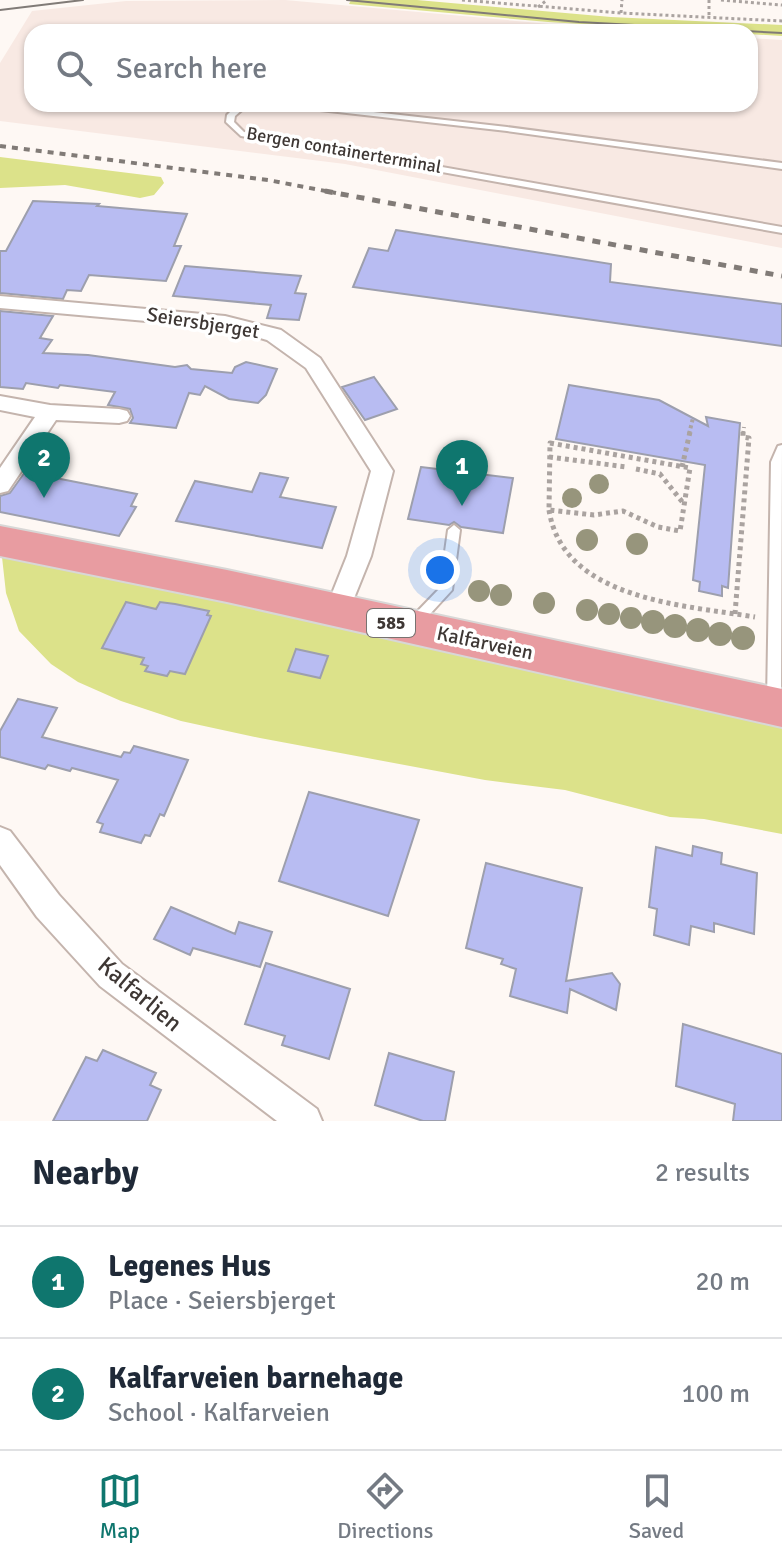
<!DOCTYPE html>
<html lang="en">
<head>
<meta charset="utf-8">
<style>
  body { margin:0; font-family:Signika,sans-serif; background:#f2f2f3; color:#1f2937 }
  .you { position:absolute; left:440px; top:570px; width:28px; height:28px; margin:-20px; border:6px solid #fff; border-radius:50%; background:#1a73e8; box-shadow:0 0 0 12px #1a73e833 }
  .badge { display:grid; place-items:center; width:52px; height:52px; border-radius:50%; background:#0f766e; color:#fff; font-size:26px; font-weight:700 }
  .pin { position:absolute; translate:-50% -66px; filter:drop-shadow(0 2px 4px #0008) }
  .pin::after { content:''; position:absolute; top:42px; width:28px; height:24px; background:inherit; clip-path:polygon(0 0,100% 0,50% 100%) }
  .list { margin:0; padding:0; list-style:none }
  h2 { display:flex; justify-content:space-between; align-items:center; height:104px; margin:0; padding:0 32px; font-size:34px }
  h2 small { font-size:26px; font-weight:400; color:#747a83 }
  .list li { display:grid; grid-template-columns:52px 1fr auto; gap:24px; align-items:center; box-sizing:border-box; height:112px; padding:0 32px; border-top:2px solid #e0e1e3 }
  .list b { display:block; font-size:30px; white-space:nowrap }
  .list p { margin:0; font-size:26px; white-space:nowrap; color:#747a83 }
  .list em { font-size:26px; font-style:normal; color:#747a83 }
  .icon { flex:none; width:44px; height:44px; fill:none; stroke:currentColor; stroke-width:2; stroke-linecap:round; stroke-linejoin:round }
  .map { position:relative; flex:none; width:782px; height:1121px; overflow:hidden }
  .search { position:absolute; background:#fff; box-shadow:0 2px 6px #0004; left:24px; right:24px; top:24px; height:88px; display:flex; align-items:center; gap:20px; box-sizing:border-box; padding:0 28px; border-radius:24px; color:#747a83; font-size:30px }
  .sheet { height:328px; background:#fff }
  nav { display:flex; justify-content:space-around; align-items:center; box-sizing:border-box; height:112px; border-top:2px solid #e0e1e3; background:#fff; font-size:22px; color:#747a83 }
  nav a { display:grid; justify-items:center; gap:4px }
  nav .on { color:#0f766e }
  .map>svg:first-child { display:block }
</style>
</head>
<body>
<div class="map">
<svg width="782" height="1121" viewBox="0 0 782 1121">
  <rect width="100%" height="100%" fill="#fef8f4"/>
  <path fill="#f8e9e3" d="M285,0l354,32h-607v72h718v-66l32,2v208l-437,-84 -345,-43v-58l32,-52 94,-10z"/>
  <path fill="#dce28a" d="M351,0h66l194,17 171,8v11l-234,-14 -199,-18z
    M0,157l161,20 3,6 -10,12 -14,3 -75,-13 -65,3z
    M2,557l118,22 662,146v109l-78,-15 -34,-2 -105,-27 -80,-10 -225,-42 -79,-17 -60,-20 -43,-19 -27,-18 -32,-33 -13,-38z"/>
  <path fill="#b8bcf2" stroke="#9d9fad" stroke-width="2" d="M33,201l66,3 -2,2 90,8 -13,32h7l-15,35 -77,-6 -8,16 -14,-1 -4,9 -63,-6v-42h6z
    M396,230l215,34 -1,18 172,22v42l-429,-59 16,-39 19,3z
    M185,266l116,10 -6,17 11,1 -7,26 -32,-2 4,-13 -98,-9z
    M0,311l53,5 -13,22 12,2 -9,13 45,2 87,12 12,-2 4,4 41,4 3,-6 11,-5 31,7 -11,26 -8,8 -29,-4 -24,-13 -5,9 -11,-2 -13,35 -46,-5 3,-5 -3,-9 -22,-4 7,-13 -55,-7 -2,3 -32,-5 -3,6 -23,-2z
    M374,377l23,32 -32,11 -23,-33z
    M569,385l90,15 49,26 -2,-9 34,6 -12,165 -6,-2v10l-23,-5 1,-9 -7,-2 12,-115 -149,-26z
    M421,467l92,11 -10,55 -42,-6 -7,-5 -5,3 -41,-6z
    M25,472l112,22 -6,12 5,1 -17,29 -119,-24v-16l10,-3z
    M260,473l28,5 -8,19 56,10 -14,41 -146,-27 19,-40 57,11z
    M126,602l30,7 4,-7 15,2 34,7 -2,4 4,1 -26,58 -15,-3 -3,5 -22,-5 3,-5 -7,-2 3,-6 -42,-10z
    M296,649l32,7 -8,22 -32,-7z
    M18,699l39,9 -15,29 79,20 3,-5 6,1 4,-7 54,14 -24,56 -4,-2 -10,22 -5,-1 -4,8 -41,-11 3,-8 -6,-2 21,-42 -46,-12 -2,3 -22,-6 -3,4 -45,-12v-26z
    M309,792l110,28 -31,96 -109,-35z
    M693,846l29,7 -1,11 36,9 -3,61 -40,-11v9l-23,-6 -2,19 -35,-10 3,-26 -8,-2 7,-60 36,9z
    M486,863l96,25 -16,93 46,-8 8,11 -4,26 -46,-21 -3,24 -57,-17 6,-27 -15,-5 2,-5 -37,-11z
    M171,907l64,27 4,-12 33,10 -12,35 -67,-19 -3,7 -36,-16z
    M266,963l84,26 -21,70 -47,-14 3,-9 -40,-12z
    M683,1024l99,30v67h-49l2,-17 -59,-18z
    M103,1050l53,23 -6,12 11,5 -14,31h-94l33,-64 11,4z
    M389,1053l65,19 -9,49h-22l-48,-16z"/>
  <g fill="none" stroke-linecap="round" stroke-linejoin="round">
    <g stroke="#c4b4ad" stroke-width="4">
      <path id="service" d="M237,105h74l196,22 275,36v6l-275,-38 -196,-22 -61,-2 -7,2 -8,7 -1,6 10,10 538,95v6l-541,-97 -15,-14 1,-7z
        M782,445l-1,256 -2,4 -5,2 -5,-2 -2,-4 4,-239 7,-16z
        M454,525l6,5 -8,60 -33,36 -4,1 -4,-1 -2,-4 2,-4 29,-30 8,-58z"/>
    </g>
    <g stroke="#c4b4ad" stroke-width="4">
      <path id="minor" d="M0,296l225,20 56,14 39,28 73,113 -22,85 -25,62 -9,3 -9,-3 -3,-7 22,-55 24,-85 -65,-103 -39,-28 -42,-12 -225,-20z
        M0,396l50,9 69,4 8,2 3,5 -3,5 -8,2 -63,-3 -48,71 -8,2v-25l35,-51 -35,-7z
        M0,827l10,4 49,64 63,69 195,145 5,12h-45l-177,-135 -63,-69 -37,-52z"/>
    </g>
    <g stroke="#d8d7d6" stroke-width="4">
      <path id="primary" d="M0,526l227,44 555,119v38l-555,-125 -227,-46z"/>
    </g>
    <path stroke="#aaa3a0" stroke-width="3" stroke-dasharray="3 3" stroke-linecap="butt" d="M462,0l159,13 161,8
      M709,0v17
      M721,0l61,5
      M538,7l9,-7
      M621,13l1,-13"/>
    <path stroke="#aaa3a0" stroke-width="4" stroke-dasharray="3 3" stroke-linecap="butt" d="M689,434l4,-16
      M743,434l1,-7"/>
    <path stroke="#aaa3a0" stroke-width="5" stroke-dasharray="4 4" stroke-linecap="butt" d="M550,443l140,25 -10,63 -22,-4 -35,-16 -29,4 -45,-5z
      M549,457l78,10
      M682,467l8,-35
      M636,469l24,5 24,30
      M549,510c14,90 134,95 206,107
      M735,614l14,-176 -6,-1v-5"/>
    <use href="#service" fill="#fff" fill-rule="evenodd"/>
    <use href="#minor" fill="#fff" fill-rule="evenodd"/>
    <use href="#primary" fill="#e89ca1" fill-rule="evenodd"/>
    <path stroke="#817b77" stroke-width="2" d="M347,0l232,22 203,11
      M0,10l83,-10"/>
    <path stroke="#817b77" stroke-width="4" stroke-dasharray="6 6" stroke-linecap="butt" d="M0,146l268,34 68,13"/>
    <path stroke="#817b77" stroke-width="5" stroke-dasharray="8 8" stroke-linecap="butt" d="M325,191l457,85"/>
  </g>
  <g fill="#97957c">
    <circle cx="599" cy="484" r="10"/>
    <circle cx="572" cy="498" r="10"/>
    <circle cx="587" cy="540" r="11"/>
    <circle cx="637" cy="544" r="11"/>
    <circle cx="479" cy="591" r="11"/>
    <circle cx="501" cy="595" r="11"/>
    <circle cx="544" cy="603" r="11"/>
    <circle cx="587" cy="610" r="11"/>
    <circle cx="609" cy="614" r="11"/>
    <circle cx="631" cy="618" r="11"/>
    <circle cx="653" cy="622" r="12"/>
    <circle cx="675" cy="626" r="12"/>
    <circle cx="698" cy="630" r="12"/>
    <circle cx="720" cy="634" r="12"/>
    <circle cx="743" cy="638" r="12"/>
  </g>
  <g text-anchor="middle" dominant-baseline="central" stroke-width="7" stroke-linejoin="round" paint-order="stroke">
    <g font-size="18" fill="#3e3734" stroke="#fff">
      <text transform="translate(344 150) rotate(10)">Bergen containerterminal</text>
    </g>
    <rect fill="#fff" stroke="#787371" stroke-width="2" x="367" y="609" width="48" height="28" rx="6"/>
    <g font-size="18" font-weight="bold" fill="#3e3734">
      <text x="391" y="623">585</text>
    </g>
    <g font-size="20" fill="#3e3734" stroke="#fff">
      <text transform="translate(203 323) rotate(9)">Seiersbjerget</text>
      <text transform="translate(485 643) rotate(12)">Kalfarveien</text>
    </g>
    <g font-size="24" fill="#3e3734" stroke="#fff">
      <text transform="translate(140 994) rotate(40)">Kalfarlien</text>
    </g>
  </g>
</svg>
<div class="you"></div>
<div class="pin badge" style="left:462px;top:506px">1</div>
<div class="pin badge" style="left:44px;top:498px">2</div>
<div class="search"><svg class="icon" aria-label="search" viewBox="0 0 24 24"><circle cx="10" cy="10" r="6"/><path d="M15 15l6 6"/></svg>Search here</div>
</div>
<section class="sheet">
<h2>Nearby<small>2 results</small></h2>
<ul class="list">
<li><span class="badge">1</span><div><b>Legenes Hus</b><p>Place · Seiersbjerget</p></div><em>20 m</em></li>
<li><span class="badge">2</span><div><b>Kalfarveien barnehage</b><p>School · Kalfarveien</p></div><em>100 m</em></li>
</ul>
</section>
<nav>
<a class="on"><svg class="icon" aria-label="map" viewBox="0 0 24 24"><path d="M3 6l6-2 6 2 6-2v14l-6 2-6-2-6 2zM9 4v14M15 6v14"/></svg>Map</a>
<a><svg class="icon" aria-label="directions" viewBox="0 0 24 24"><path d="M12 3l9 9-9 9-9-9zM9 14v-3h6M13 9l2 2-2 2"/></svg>Directions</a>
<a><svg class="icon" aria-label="saved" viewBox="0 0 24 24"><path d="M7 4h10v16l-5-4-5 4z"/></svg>Saved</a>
</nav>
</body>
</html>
